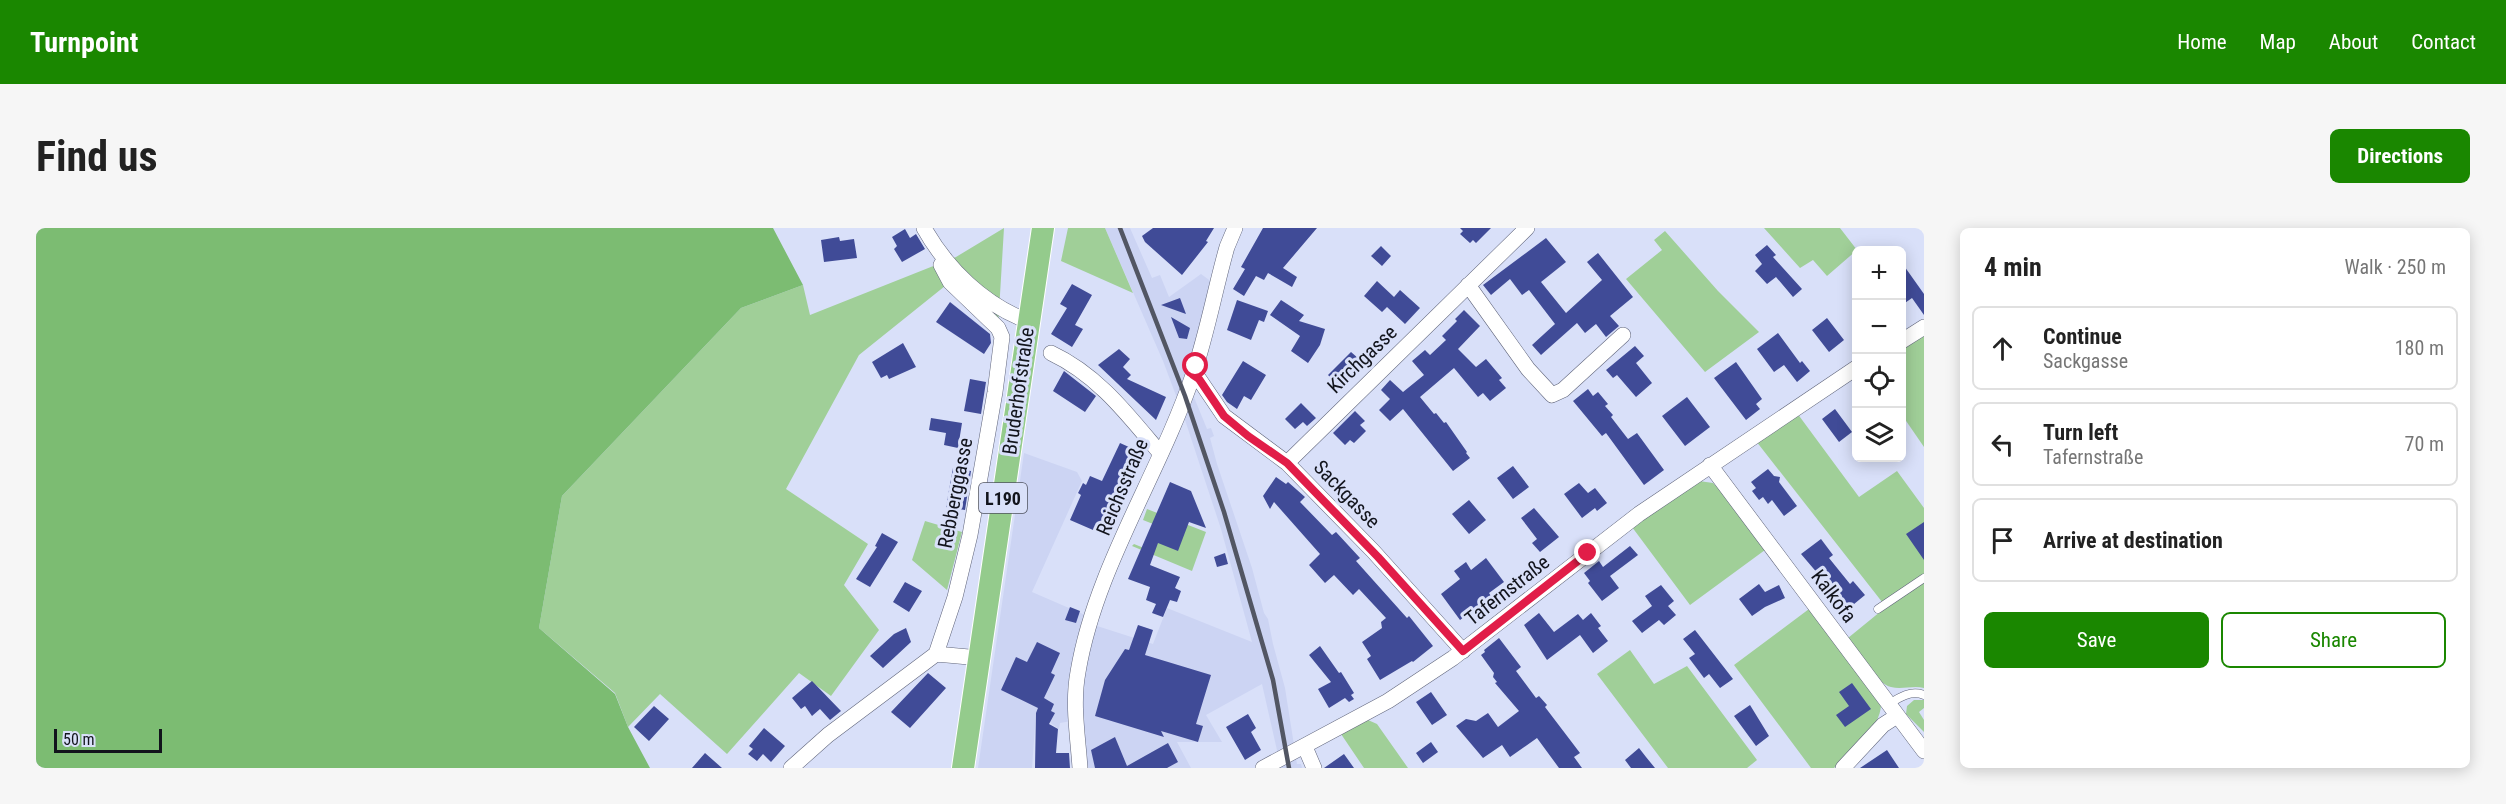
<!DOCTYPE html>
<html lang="en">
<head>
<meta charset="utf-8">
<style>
  body { margin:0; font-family:"Roboto Condensed",sans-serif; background:#f6f6f6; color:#222 }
  .controls { position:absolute; right:18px; top:18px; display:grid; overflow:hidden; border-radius:9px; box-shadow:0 3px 15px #0003 }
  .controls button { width:54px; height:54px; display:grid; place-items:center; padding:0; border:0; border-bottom:2px solid #e0e0e0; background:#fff; color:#222; font:30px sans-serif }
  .scale { position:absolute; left:18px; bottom:15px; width:108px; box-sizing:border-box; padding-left:6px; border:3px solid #12141c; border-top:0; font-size:16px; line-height:21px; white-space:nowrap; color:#12141c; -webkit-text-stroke:4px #d9e0f9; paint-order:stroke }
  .stop { position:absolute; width:18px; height:18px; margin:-14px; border:4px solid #e11d48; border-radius:50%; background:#fff }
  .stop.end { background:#e11d48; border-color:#fff; box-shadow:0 2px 6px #0008 }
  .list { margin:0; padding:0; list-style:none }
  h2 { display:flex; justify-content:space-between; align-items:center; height:78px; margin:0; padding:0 24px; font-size:26px }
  h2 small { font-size:20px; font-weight:400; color:#767676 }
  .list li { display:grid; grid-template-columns:39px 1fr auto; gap:18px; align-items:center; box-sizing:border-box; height:84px; margin:0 12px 12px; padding:0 12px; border:2px solid #e0e0e0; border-radius:9px }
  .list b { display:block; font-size:22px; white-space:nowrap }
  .list p { margin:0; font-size:20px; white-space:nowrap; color:#767676 }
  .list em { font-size:20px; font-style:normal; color:#767676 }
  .actions { display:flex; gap:12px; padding:18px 24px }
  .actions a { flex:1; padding:14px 0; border:2px solid #1a8700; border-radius:9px; text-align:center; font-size:21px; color:#1a8700 }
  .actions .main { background:#1a8700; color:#fff }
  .icon { flex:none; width:33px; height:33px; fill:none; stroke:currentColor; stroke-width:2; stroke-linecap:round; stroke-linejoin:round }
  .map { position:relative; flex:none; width:1888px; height:540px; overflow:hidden; border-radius:9px }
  header { display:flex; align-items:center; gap:36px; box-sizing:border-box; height:84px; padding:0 30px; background:#1a8700; color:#fff }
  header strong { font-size:28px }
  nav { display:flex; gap:33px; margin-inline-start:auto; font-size:21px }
  .intro { display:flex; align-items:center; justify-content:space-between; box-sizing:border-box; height:144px; padding:0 36px }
  h1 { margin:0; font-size:42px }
  .button { padding:15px 27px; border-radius:9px; background:#1a8700; color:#fff; font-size:21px; font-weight:700 }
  main { display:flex; gap:36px; padding:0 36px }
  aside { flex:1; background:#fff; border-radius:9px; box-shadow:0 3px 15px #0003 }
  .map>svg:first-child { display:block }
</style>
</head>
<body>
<header>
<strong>Turnpoint</strong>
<nav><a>Home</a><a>Map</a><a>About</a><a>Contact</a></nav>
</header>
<div class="intro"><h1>Find us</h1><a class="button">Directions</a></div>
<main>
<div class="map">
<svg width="1888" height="540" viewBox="0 0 1888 540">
  <rect width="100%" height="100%" fill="#d9e0f9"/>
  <path fill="#ccd4f3" d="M1069,0h25l22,50 8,-3 9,22 32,-23 15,11 -27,100 18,44 4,-1 3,8 -4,2 7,26 35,104 12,45 4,6 5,25 12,44 12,76h4l1,4h-21l-19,-84 -56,31 16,27h-45l14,26h-107l-2,-49 -22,4 -1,6 -23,-16 -4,55h-54l46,-315 53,19 5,9 -50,111 60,26 -1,6 62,20 14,-36 85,34 -31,-113 -37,-112 -21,-56z"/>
  <path fill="#a0cf98" d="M968,0l-6,100 -48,-46 -91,73 -73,134 82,55 -24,41 35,45 -48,66 -32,-23 -72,81 -67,-60 -32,33 -13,-34 -76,-65 23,-132 179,-188 62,-23 7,30 146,-58z
    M1032,0h37l28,65 -72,-32z
    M1728,0h76l17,22 -30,26 -14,-16 -13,8z
    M1629,3l53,60 41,41 -54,40 -79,-93 36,-29 -8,-10z
    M1888,106v113l-22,-32v-67z
    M1761,185l62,84 38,-26 27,37v180c-11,-3 -22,2 -33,-1 -13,-2 -35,-38 -43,-49l38,-31 -130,-166z
    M1663,253l14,2 6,6 46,61 -75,55 -58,-78z
    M1111,281l59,23 -14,39 -60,-25 2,-2 20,8 -1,-28 -10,-4z
    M889,293l37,11 -15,58 -35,-30z
    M1773,381l72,96c-1,25 -31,46 -47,63h-23l-77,-103z
    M1594,422l24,34 33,-18 70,94 -10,8h-79l-71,-94z
    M1878,472h10v8l-5,4 5,8v12l-18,-18 1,-8z
    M1332,492l9,4 31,44h-44l-23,-34z"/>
  <path fill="#7cbc72" d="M0,0h737l30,57 -62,23 -179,188 -23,132 76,66 13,33 22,41h-614z"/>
  <path fill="#404b97" d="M1117,0h61l-8,13 2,1 -26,33 -37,-33 -3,-6z
    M1227,0h54l-34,40 14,9 -5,10 -24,-14 -4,7 -8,-4 -12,20 -11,-7 12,-20 -4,-2z
    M1424,0h31l-15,15 -3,-3 -3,3 -10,-9 3,-3z
    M869,1l5,9 6,-4 9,15 -23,13 -8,-13 3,-3 -5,-9z
    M803,9l1,4 14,-2 3,19 -33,4 -3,-22z
    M1510,10l20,24 -25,20 25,31 36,-33 -15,-18 11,-9 35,44 -23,19 9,10 -13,11 -10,-13 -11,9 -8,-10 -36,32 -9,-10 23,-21 -26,-34 -7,5 -12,-16 -19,16 -8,-10z
    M1731,17l9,10 -3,2 29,32 -9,8 -17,-20 -9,7 -12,-13 7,-7 -7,-9z
    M1345,18l10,10 -9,10 -11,-10z
    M1866,35l22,31v21l-12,-17 -10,7z
    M1341,53l17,16 6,-7 20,18 -15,16 -18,-17 -5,5 -18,-16z
    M1036,56l20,11 -17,30 8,4 -11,18 -21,-13 16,-26 -7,-4z
    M1144,70l6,16 -25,-9z
    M1201,72l31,11 -4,11 -5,-2 -8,20 -24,-10z
    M1245,72l23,15 -5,6 26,8 -5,16 -12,18 -17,-12 9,-15 -30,-21z
    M914,74l40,32 1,9 -7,11 -48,-32z
    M1428,82l16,16 -22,23 18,18 10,-8 16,19 -3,2 7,8 -16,13 -7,-8 -5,4 -24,-29 -34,29 14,17 2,-1 8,10 2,-1 21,30 -1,1 4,5 -17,13 -50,-62 -13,12 -11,-11 11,-11 -9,-9 9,-10 13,12 21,-17 -12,-14 13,-11 5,5 16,-15 -4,-4 15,-15 -2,-2z
    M1135,89l19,11 -3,11 -8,-1z
    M1791,90l17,22 -15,12 -17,-22z
    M1742,105l22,30 2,-2 8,10 -13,11 -13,-17 -10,7 -17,-23z
    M867,115l13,24 -27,12 -2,-4 -6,3 -9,-16z
    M1599,118l9,10 -8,7 16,20 -16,14 -19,-22 -4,3 -7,-8z
    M1083,121l11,10 -7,8 8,8 -4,4 39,18 -10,23 -58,-55z
    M1315,124l15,13 -24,24 -14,-14z
    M1207,133l23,14 -15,25 -7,-4 -7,13 -10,-7 -5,-7z
    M1700,134l26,37 -6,5 4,5 -14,11 -32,-42z
    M1028,143l32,25 -11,16 -32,-21z
    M934,151l16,3 -5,32 -17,-3z
    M1552,161l5,7 5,-4 10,12 -3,2 8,9 -2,2 17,22 9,-6 27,37 -20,15 -38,-52 -4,3 -29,-35z
    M1651,169l23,30 -25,19 -23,-30z
    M1265,175l15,15 -9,8 -4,-4 -8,7 -10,-10z
    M1799,181l17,23 -13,10 -17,-23z
    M1319,183l10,10 -5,4 6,6 -12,12 -4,-3 -5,5 -12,-12z
    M895,190l31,5 -4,25 -14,-3 2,-12 -17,-3z
    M1084,215l20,9 -40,81 -30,-13 11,-25 -3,-2 5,-10 3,2 4,-9 12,5z
    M1477,238l16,21 -16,12 -16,-21z
    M917,240l18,3 -6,39 -19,-3z
    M1732,241l6,7 6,1 -1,5 18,24 -13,10 -12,-16 -4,4 -5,-7 -4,3 -7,-9 4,-3 -5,-6z
    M1240,249l10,7 2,-2 17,15 -5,5 32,33 4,-3 24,26 -4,3 51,57 2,-2 24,30 -20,16 -1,-1 -32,19 -13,-21 4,-3 -9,-14 20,-14 -1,-6 5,-4 -27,-29 -6,6 -19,-20 -9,8 -16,-18 11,-11 -46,-52 -4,7 -7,-13z
    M1134,254l21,9 15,37 -17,-6 -11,29 -20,-8 -8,22 30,12 -5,11 6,3 -4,11 -7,-2 -7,17 -11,-4 4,-9 -10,-4 4,-13 -22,-8z
    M1543,255l9,10 7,-5 12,15 -10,8 -2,-3 -13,10 -18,-24z
    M1433,272l17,20 -17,14 -17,-20z
    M1498,280l25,29 -19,15 -8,-9 5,-4 -16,-21z
    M1888,294v38l-18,-26z
    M846,305l16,9 -28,45 -14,-8 21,-32 -2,-1z
    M1785,311l12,16 -4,3 21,26 3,-3 12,14 -17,14 -47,-55z
    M1594,318l8,9 -28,21 9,12 -17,13 -14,-18 2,-2 -6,-8 15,-12 4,6z
    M1189,325l3,11 -11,3 -3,-10z
    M1450,330l18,24 -15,11 2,3 -31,24 -19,-26 19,-15 -6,-8 12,-9 5,8z
    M869,354l17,9 -13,21 -16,-10z
    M1723,356l6,8 14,-7 6,13 -20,9 -13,9 -13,-17z
    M1625,357l13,16 -6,5 8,9 -12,10 -5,-5 -17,13 -10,-12 20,-15 -7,-10z
    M1034,379l10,4 -4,12 -11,-3z
    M1503,385l15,19 24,-18 5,6 8,-7 10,13 -3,2 10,13 -15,12 -13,-18 -33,25 -23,-35z
    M1102,397l15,5 -8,25 66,20 -15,49 7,2 -5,16 -37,-11 3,6 -69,-21 10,-36 20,-31 4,1z
    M870,400l5,14 -28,26 -13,-12 24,-22z
    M1659,402l38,49 -13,9 -11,-14 -5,4 -15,-20 6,-4 -12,-15z
    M1463,410l22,29 -5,4 20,27 3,-2 8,9 -2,2 35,46 -6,4 8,11h-23l-22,-30 -27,19 -8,-12 -19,13 -27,-32 10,-7 10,2 12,-8 10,14 21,-16 -24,-28 2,-1 -4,-5 1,-4 -13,-18 4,-3 -1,-2z
    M1001,414l23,11 -9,20 4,2 -11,23 10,6 -3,7 4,2 -6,11 9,5 -2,24h13l1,15h-35l1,-55 2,-5 -37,-18 15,-33 11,5z
    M1284,418l19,27 2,-1 13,21 -3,2 3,4 -5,3 -4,-4 -16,10 -11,-19 13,-7 -22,-27z
    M892,445l18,15 -36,40 -19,-16z
    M776,453l29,30 -11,9 -10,-11 -8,7 -7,-10 -4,3 -9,-11z
    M1816,455l19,26 -26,18 -9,-12 13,-9 -10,-14z
    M1395,464l16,23 -15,10 -16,-23z
    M1714,477l19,31 -13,10 -22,-30z
    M618,478l15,13 -20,22 -15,-14z
    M1212,486l8,14 -5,4 10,18 -16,10 -19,-33z
    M728,500l21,18 -14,16 -8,-8 -6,7 -9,-7 5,-5 -4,-3z
    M1079,509l12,29 41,-23 10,19 -11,6h-72l-4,-18z
    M1395,514l7,10 -15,11 -7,-10z
    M1603,520l7,9 9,11h-24l-6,-8z
    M1851,522l12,18h-39z
    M669,525l17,15h-30z
    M1308,526l10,14h-30z"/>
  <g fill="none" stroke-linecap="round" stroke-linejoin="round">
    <g stroke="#60657b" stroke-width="9">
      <path id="service" d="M1842,381l46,-31
        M1853,476c11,-7 22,-14 35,-9"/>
    </g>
    <g stroke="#60657b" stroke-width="16">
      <path id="minor" d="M888,0c23,41 60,77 104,93
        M1432,57l60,84 24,26 11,-5 60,-55
        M1866,113l22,-14
        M1015,125c47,22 77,62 109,100
        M1157,147l6,4 25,37 63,47 86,88 90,100
        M1251,235l240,-235
        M1674,237l214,286
        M900,426l44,4
        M1269,519l9,21
        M755,540l37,-33 108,-81 19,-57 15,-62 25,-143 7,-55 -4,-9 -48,-46 -9,-17 4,-6
        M1044,540c-2,-31 -8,-64 -2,-96 17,-103 82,-199 115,-297 14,-41 22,-86 34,-128l8,-19
        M1227,540l125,-67 65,-43 186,-144 217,-146
        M1807,540l40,-43 14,-9"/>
    </g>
    <g stroke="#fff" stroke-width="24">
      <path id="primary" d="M927,540l80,-540"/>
    </g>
    <use href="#service" stroke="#fff" stroke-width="8"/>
    <use href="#minor" stroke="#fff" stroke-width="15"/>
    <use href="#primary" stroke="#94cb8c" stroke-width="22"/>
    <path stroke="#525663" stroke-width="4.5" d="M1084,0l65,168 39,116 49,168 16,88"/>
  </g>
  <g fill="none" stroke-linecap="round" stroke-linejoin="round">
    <path stroke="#e11d48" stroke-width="8" d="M1160,138l-3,9 6,4 25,37 24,20 39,27 91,94 85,94 125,-98"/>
  </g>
  <g text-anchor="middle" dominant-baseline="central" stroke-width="6" stroke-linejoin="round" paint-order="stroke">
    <rect fill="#d9e0f9" stroke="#4e515e" stroke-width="1.5" x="943" y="255" width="48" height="30" rx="4.5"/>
    <g font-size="18" font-weight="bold" fill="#12141c">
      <text x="967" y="270">L190</text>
    </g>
    <g font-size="20" fill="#12141c" stroke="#d9e0f9">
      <text transform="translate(1326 131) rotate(-44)">Kirchgasse</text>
      <text transform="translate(982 163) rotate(-82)">Bruderhofstraße</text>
      <text transform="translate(1086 259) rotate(-67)">Reichsstraße</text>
      <text transform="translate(919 265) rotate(-79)">Rebberggasse</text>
      <text transform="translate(1311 266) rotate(46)">Sackgasse</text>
      <text transform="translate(1471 362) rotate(-38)">Tafernstraße</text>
      <text transform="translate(1798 368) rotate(53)">Kalkofa</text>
    </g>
  </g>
</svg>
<div class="controls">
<button>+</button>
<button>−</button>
<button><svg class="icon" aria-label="locate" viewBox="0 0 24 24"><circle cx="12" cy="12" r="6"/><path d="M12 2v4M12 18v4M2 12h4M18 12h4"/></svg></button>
<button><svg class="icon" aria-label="layers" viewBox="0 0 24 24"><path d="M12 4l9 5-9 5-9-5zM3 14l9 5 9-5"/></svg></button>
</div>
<div class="scale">50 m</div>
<div class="stop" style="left:1160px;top:138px"></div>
<div class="stop end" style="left:1552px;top:325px"></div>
</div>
<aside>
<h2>4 min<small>Walk · 250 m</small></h2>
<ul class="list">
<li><svg class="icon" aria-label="ahead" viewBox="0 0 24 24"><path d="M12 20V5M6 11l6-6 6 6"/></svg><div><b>Continue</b><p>Sackgasse</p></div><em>180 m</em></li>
<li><svg class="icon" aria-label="left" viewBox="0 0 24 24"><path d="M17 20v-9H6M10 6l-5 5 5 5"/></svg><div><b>Turn left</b><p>Tafernstraße</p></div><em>70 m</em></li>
<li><svg class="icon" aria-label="arrive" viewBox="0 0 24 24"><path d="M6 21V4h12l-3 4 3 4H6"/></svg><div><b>Arrive at destination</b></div></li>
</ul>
<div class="actions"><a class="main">Save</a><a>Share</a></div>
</aside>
</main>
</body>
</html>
